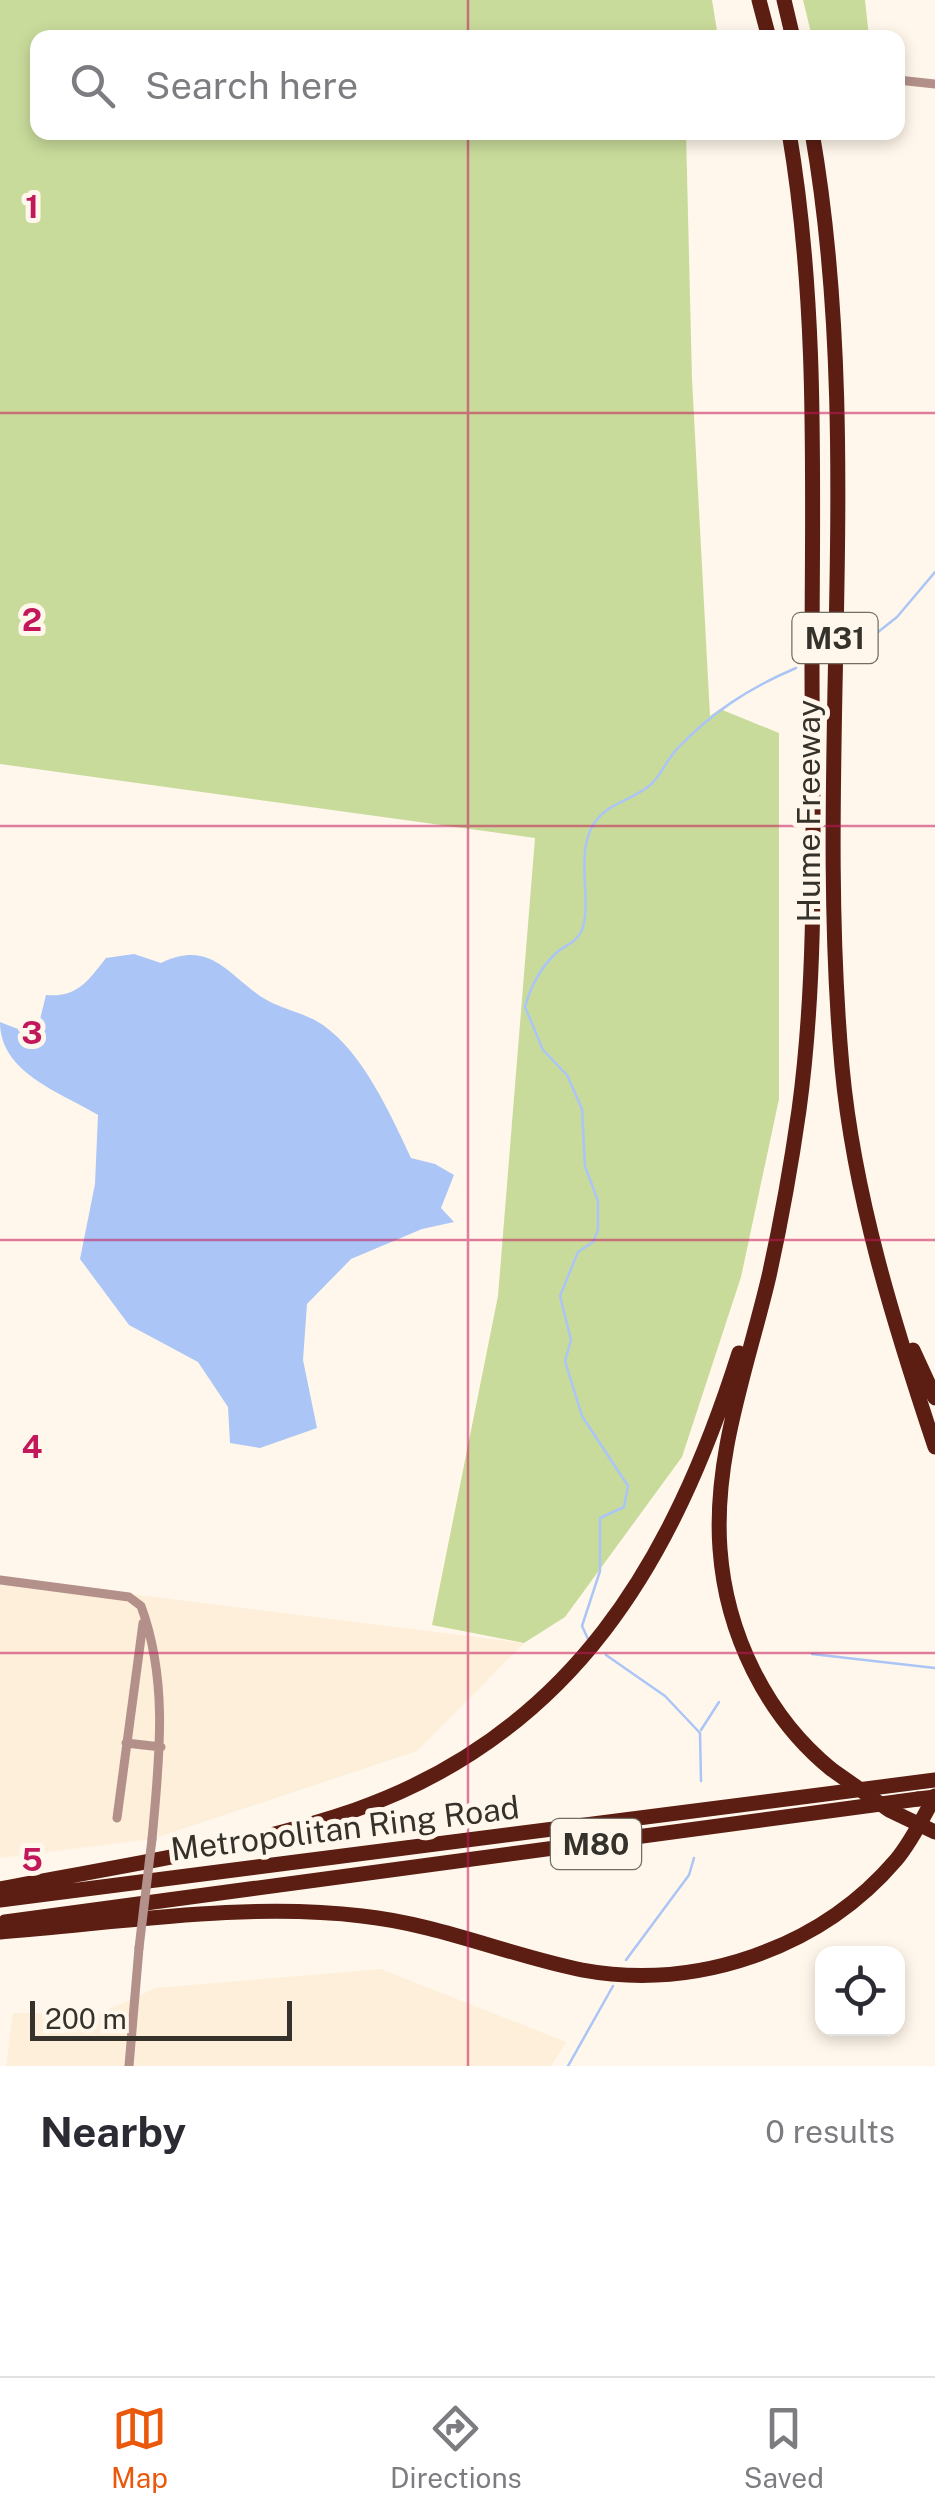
<!DOCTYPE html>
<html lang="en">
<head>
<meta charset="utf-8">
<style>
  body { margin:0; font-family:"Public Sans",sans-serif; background:#f2f2f3; color:#2b2b33 }
  .controls { position:absolute; right:30px; bottom:30px; display:grid; overflow:hidden; border-radius:20px; box-shadow:0 5px 15px #0003 }
  .controls button { width:90px; height:90px; display:grid; place-items:center; padding:0; border:0; border-bottom:2px solid #e1e1e2; background:#fff; color:#2b2b33; font:50px sans-serif }
  .scale { position:absolute; left:30px; bottom:25px; width:262px; box-sizing:border-box; padding-left:10px; border:5px solid #35322c; border-top:0; font-size:28px; line-height:35px; white-space:nowrap; color:#35322c; -webkit-text-stroke:8px #fff7eb; paint-order:stroke }
  .list { margin:0; padding:0; list-style:none }
  h2 { display:flex; justify-content:space-between; align-items:center; height:130px; margin:0; padding:0 40px; font-size:42px }
  h2 small { font-size:32px; font-weight:400; color:#7c7c81 }
  .icon { flex:none; width:55px; height:55px; fill:none; stroke:currentColor; stroke-width:2; stroke-linecap:round; stroke-linejoin:round }
  .map { position:relative; flex:none; width:935px; height:2066px; overflow:hidden }
  .search { position:absolute; background:#fff; box-shadow:0 5px 15px #0003; left:30px; right:30px; top:30px; height:110px; display:flex; align-items:center; gap:25px; box-sizing:border-box; padding:0 35px; border-radius:20px; color:#7c7c81; font-size:38px }
  .sheet { height:310px; background:#fff }
  nav { display:flex; justify-content:space-around; align-items:center; box-sizing:border-box; height:140px; border-top:2px solid #e1e1e2; background:#fff; font-size:28px; color:#7c7c81 }
  nav a { display:grid; justify-items:center; gap:5px }
  nav .on { color:#ea580c }
  .map>svg:first-child { display:block }
</style>
</head>
<body>
<div class="map">
<svg width="935" height="2066" viewBox="0 0 935 2066">
  <rect width="100%" height="100%" fill="#fff7eb"/>
  <path fill="#fdefd9" d="M0,1578l524,65 -107,108 -265,88 -152,19z
    M381,1969l185,73 -15,24h-545l7,-53h88l55,-25z"/>
  <path fill="#c9db9b" d="M0,0h712l6,37 -680,1v94l648,1 6,246 18,337 10,-7 59,24v366l-38,178 -59,180 -117,160 -41,26 -92,-18 66,-329 37,-458 -535,-74z
    M803,0h62l4,37h-57z"/>
  <path fill="#abc5f6" d="M134,954l27,9c48,-23 65,9 99,33 19,13 44,16 63,29 40,28 68,90 88,133l24,6 19,11 -13,33 13,14 -32,7 -71,30 -44,45 -4,56 14,68 -57,20 -30,-5 -2,-36 -30,-45 -69,-37 -49,-66 15,-75 3,-69c-38,-23 -98,-42 -98,-93l36,14 10,-41c31,3 42,-14 60,-37z"/>
  <g fill="none" stroke-linecap="round" stroke-linejoin="round">
    <path stroke="#abc5f6" stroke-width="2.5" d="M863,644l34,-27 38,-45
      M588,1639l-6,-13 18,-55v-53l24,-11 4,-21 -46,-70 -17,-55 6,-21 -11,-44 18,-44 15,-10 5,-12v-29l-13,-35 -3,-57 -15,-34 -24,-25 -18,-43c5,-19 15,-38 30,-53 10,-10 20,-9 27,-24 10,-27 -5,-68 8,-99 12,-28 38,-28 59,-45 12,-9 17,-26 28,-37 35,-37 72,-61 119,-81
      M812,1654l123,14
      M606,1655l59,41 35,37 1,48
      M701,1730l18,-28
      M626,1960l63,-85 5,-17
      M568,2066l45,-80"/>
    <path stroke="#b3918a" stroke-width="9" d="M898,80l37,4
      M0,1580l129,17 12,9c28,76 18,155 11,233
      M126,1743l35,4
      M117,1818l26,-195
      M129,2066l10,-118"/>
    <path stroke="#5c1e13" stroke-width="15" d="M759,0l10,38
      M784,0l9,38
      M789,132c30,176 23,354 23,531 0,148 7,300 -13,447 -8,56 -18,112 -30,166 -21,90 -56,180 -49,273 6,84 46,167 111,220
      M812,132c54,309 2,625 30,935 12,129 52,257 93,380
      M913,1350l22,48
      M0,1889c118,-23 242,-40 355,-79 218,-77 318,-249 384,-457
      M0,1900l935,-120
      M5,1922l913,-123
      M0,1932c118,-9 244,-30 362,-16 76,8 146,39 220,54 114,21 238,-21 314,-110 16,-19 27,-43 39,-64"/>
    <path stroke="#b3918a" stroke-width="9" d="M139,1948l13,-109"/>
    <path stroke="#5c1e13" stroke-width="15" d="M831,1769l58,41 46,22
      M918,1799l17,-2"/>
  </g>
  <path fill="none" stroke="#c2185b" stroke-width="2.5" stroke-opacity="0.55" d="M468,0v38M468,132v1934M0,413h935M0,826h935M0,1240h935M0,1653h935"/>
  <g text-anchor="middle" dominant-baseline="central" stroke-width="10" stroke-linejoin="round" paint-order="stroke">
    <g fill="#fff7eb" stroke="#726d65" stroke-width="2.5">
      <rect x="792.5" y="613" width="85" height="50" rx="8"/>
      <rect x="551" y="1819" width="90" height="50" rx="8"/>
    </g>
    <g font-size="30" font-weight="bold" fill="#35322c">
      <text x="835" y="638">M31</text>
      <text x="596" y="1844">M80</text>
    </g>
    <g font-size="32" fill="#35322c" stroke="#fff7eb">
      <text transform="translate(808 811) rotate(-90)">Hume Freeway</text>
      <text transform="translate(345 1828) rotate(-7)">Metropolitan Ring Road</text>
    </g>
  </g>
  <g font-size="32" text-anchor="middle" font-weight="bold" fill="#c2185b" stroke="#fff7eb" stroke-width="10" stroke-linejoin="round" paint-order="stroke">
    <text x="32" y="218">1</text>
    <text x="32" y="631">2</text>
    <text x="32" y="1044">3</text>
    <text x="32" y="1458">4</text>
    <text x="32" y="1871">5</text>
  </g>
</svg>
<div class="controls">
<button><svg class="icon" aria-label="locate" viewBox="0 0 24 24"><circle cx="12" cy="12" r="6"/><path d="M12 2v4M12 18v4M2 12h4M18 12h4"/></svg></button>
</div>
<div class="scale">200 m</div>
<div class="search"><svg class="icon" aria-label="search" viewBox="0 0 24 24"><circle cx="10" cy="10" r="6"/><path d="M15 15l6 6"/></svg>Search here</div>
</div>
<section class="sheet">
<h2>Nearby<small>0 results</small></h2>
<ul class="list">
</ul>
</section>
<nav>
<a class="on"><svg class="icon" aria-label="map" viewBox="0 0 24 24"><path d="M3 6l6-2 6 2 6-2v14l-6 2-6-2-6 2zM9 4v14M15 6v14"/></svg>Map</a>
<a><svg class="icon" aria-label="directions" viewBox="0 0 24 24"><path d="M12 3l9 9-9 9-9-9zM9 14v-3h6M13 9l2 2-2 2"/></svg>Directions</a>
<a><svg class="icon" aria-label="saved" viewBox="0 0 24 24"><path d="M7 4h10v16l-5-4-5 4z"/></svg>Saved</a>
</nav>
</body>
</html>
